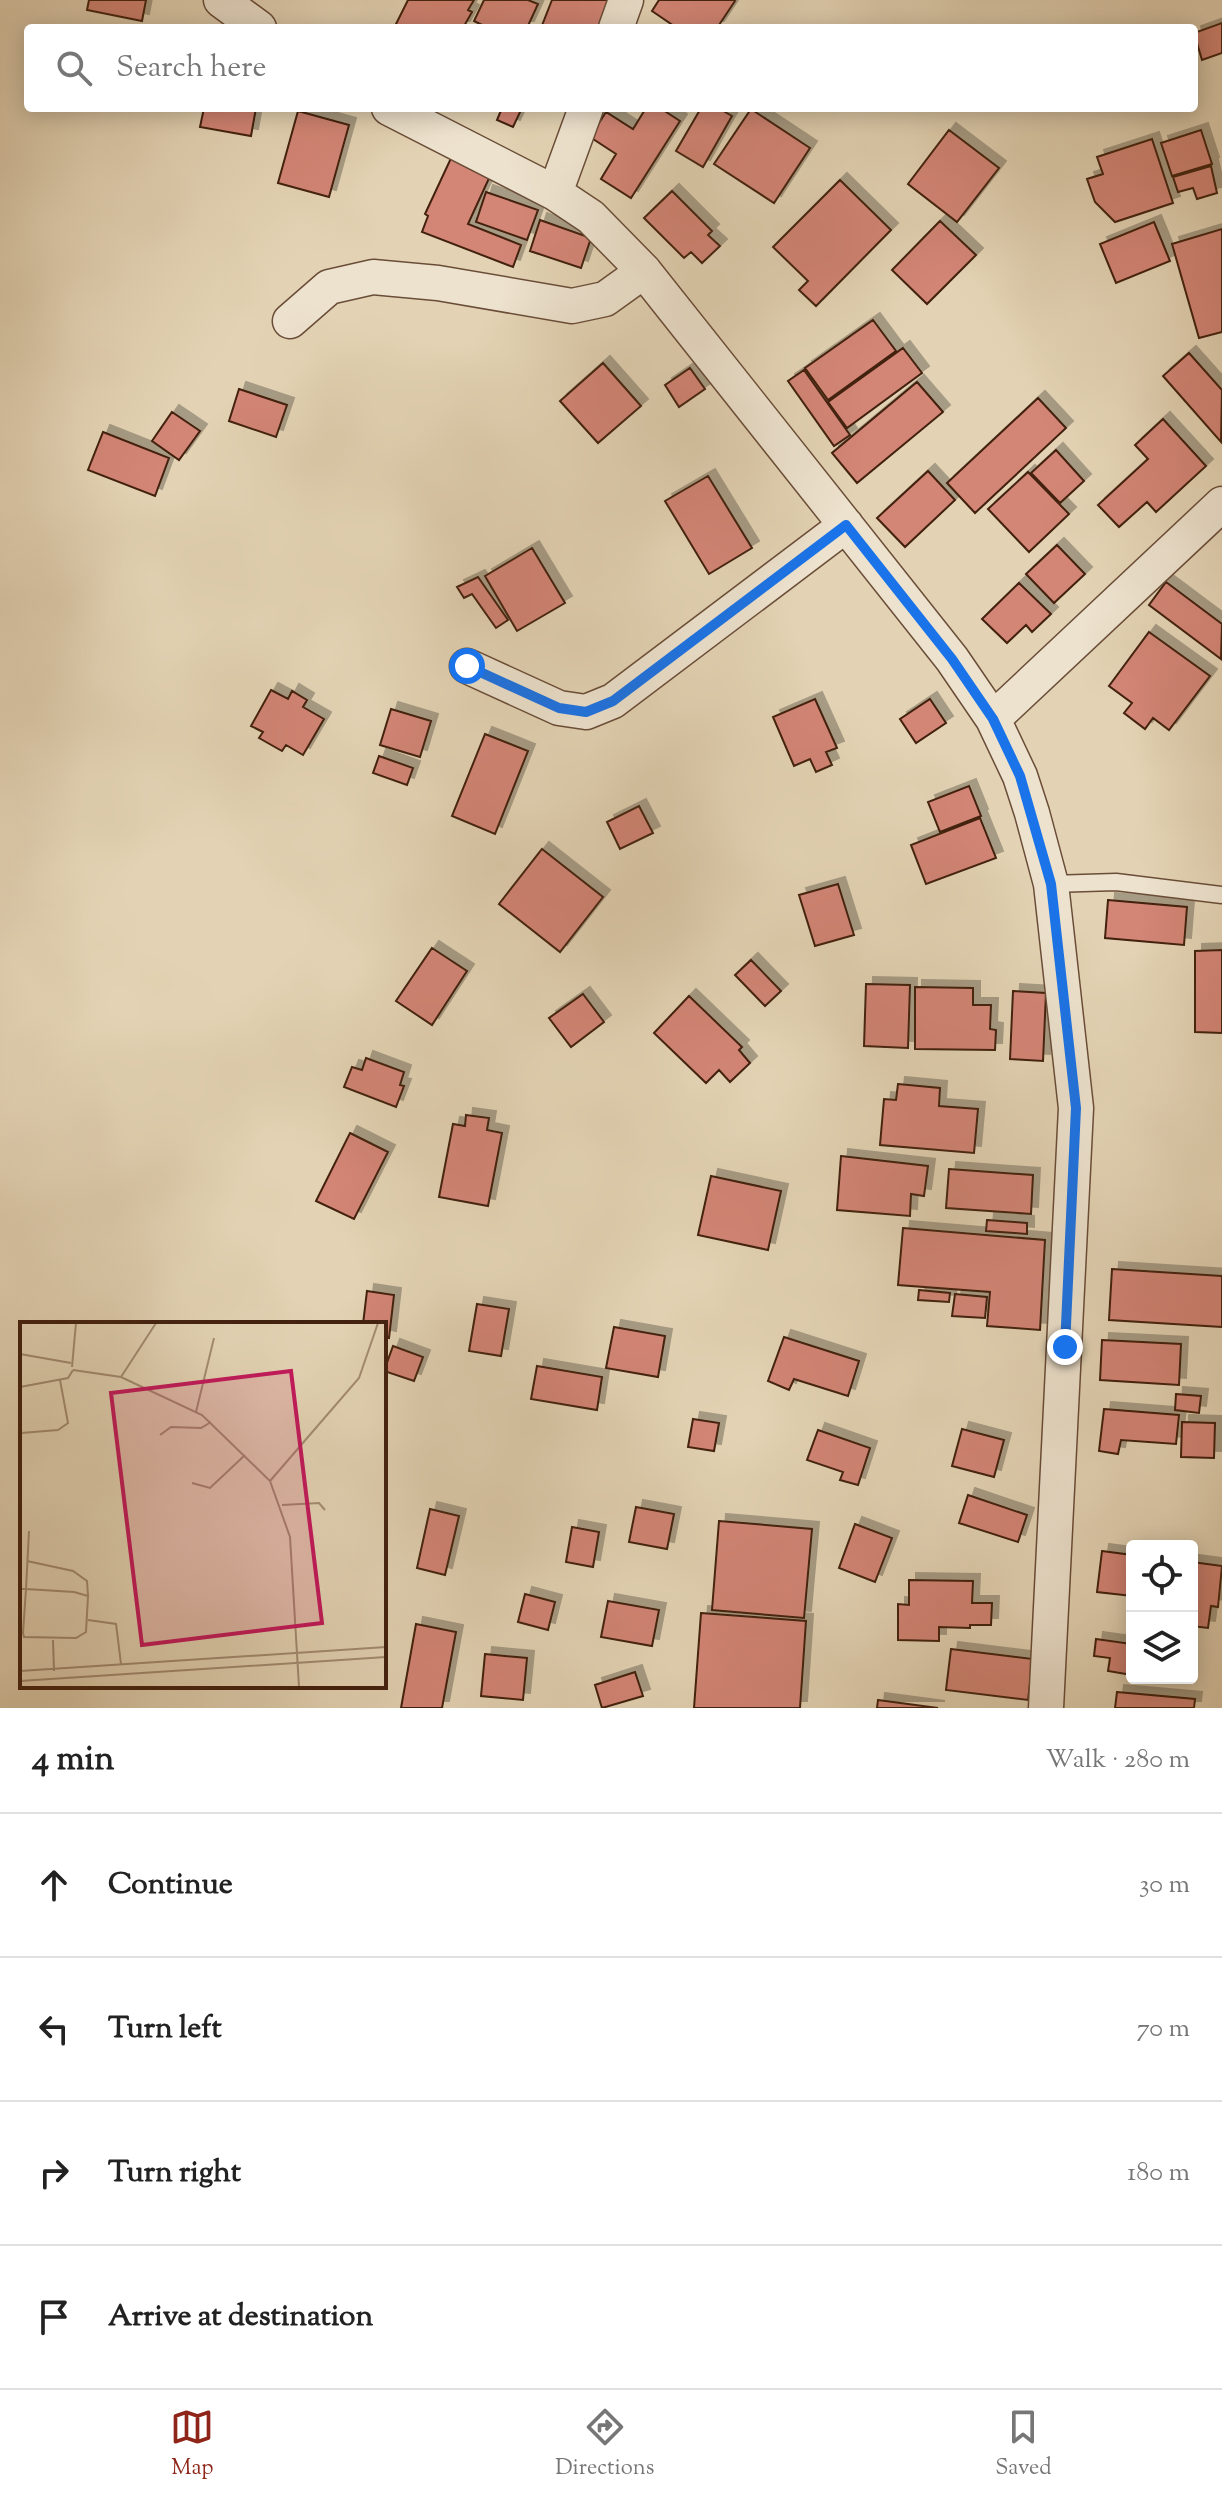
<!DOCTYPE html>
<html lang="en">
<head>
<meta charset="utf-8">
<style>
  body { margin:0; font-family:"Sorts Mill Goudy",serif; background:#f6f6f6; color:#222 }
  .controls { position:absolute; right:24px; bottom:24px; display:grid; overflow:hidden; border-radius:8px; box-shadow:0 4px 20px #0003 }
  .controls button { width:72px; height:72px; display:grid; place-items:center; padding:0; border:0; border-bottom:2px solid #e0e0e0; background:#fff; color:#222; font:40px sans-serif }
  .stop { position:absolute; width:24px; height:24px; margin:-18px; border:6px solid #1a73e8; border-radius:50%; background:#fff }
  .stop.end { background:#1a73e8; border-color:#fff; box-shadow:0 2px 8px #0008 }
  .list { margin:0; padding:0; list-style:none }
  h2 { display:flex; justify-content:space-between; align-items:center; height:104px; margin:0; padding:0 32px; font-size:34px }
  h2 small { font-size:26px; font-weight:400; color:#767676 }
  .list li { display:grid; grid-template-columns:52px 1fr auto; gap:24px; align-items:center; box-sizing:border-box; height:144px; padding:0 32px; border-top:2px solid #e0e0e0 }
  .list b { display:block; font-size:30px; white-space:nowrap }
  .list em { font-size:26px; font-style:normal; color:#767676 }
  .icon { flex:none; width:44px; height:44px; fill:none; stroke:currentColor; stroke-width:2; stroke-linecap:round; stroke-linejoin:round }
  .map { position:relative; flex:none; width:1222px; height:1708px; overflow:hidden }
  .search { position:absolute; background:#fff; box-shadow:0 4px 20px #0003; left:24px; right:24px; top:24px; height:88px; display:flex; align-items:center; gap:20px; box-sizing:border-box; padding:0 28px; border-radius:8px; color:#767676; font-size:30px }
  .sheet { height:680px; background:#fff }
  nav { display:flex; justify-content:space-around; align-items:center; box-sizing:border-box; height:112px; border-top:2px solid #e0e0e0; background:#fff; font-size:22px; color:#767676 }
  nav a { display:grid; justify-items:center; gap:4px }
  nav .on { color:#8f2418 }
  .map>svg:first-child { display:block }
</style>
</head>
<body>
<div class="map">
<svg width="1222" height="1708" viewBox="0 0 1222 1708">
  <defs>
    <filter id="shadow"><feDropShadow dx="7" dy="-7" stdDeviation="0" flood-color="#0004"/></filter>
  </defs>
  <rect width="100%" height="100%" fill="#e3d3b4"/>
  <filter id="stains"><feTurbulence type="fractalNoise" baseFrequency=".0025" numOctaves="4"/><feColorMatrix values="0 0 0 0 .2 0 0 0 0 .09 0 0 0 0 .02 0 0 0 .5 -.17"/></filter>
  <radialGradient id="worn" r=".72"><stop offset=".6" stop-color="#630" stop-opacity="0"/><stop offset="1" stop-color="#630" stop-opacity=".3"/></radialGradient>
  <path fill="#d38576" stroke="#42200f" stroke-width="2" filter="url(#shadow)" d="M89,0h57l-4,21 -55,-11z
    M408,0h66l-6,10 4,2 -9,16h-69z
    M484,0h44l10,4 -11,24h-47l2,-3 -8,-4z
    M552,0h57l-11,28h-57z
    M659,0h75l1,1 -18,27h-40l-25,-17z
    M1222,23v30l-20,7 -8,-27z
    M204,108h52l-5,28 -51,-9z
    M502,108h20l-9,19 -16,-7z
    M646,108h14l20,13 -49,77 -30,-19 15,-25 -26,-17 16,-25 27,17z
    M701,108h17l14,8 -29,51 -27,-16z
    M751,109l59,39 -36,55 -60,-39z
    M298,111l51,14 -20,72 -51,-14z
    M949,130l50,38 -42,54 -49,-38z
    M1201,130l11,34 -40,12 -11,-33z
    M1152,139l21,64 -58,19 -20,-20 -8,-23 16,-5 -6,-17z
    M452,156l39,18 -23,50 53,21 -8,22 -91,-35 6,-16 -3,-2z
    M1211,166l6,27 -20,6 -4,-11 -15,4 -5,-15z
    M840,180l51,50 -75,76 -17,-16 9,-9 -35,-34z
    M672,191l40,40 -4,4 12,11 -18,17 -11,-11 -7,6 -40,-40z
    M486,192l52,18 -11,30 -51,-18z
    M540,220l51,18 -10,30 -51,-17z
    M940,221l36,34 -49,49 -35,-34z
    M1154,222l16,39 -54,22 -16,-39z
    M1222,229v103l-23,6 -27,-94z
    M873,320l23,31 -68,49 -23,-32z
    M903,348l19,25 -75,55 -19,-26z
    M1189,353l33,37 -1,52 -58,-66z
    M603,363l38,43 -43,37 -38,-42z
    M690,368l15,21 -26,18 -14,-22z
    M804,370l46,65 -16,11 -46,-65z
    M917,382l26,30 -86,71 -25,-30z
    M239,389l48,16 -11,32 -47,-16z
    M1038,398l28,30 -91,85 -28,-30z
    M172,412l28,19 -21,29 -27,-19z
    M1163,419l43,47 -50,46 -9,-10 -28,25 -21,-22 50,-46 -13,-14z
    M103,432l66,26 -14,38 -67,-26z
    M1056,450l28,31 -24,22 -29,-30z
    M928,471l27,29 -50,47 -28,-29z
    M1028,472l41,42 -40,38 -41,-43z
    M708,476l44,72 -43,26 -44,-73z
    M1057,545l28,29 -31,29 -28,-29z
    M532,548l33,55 -48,28 -32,-55z
    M478,577l30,43 -12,8 -24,-34 -8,4 -7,-11z
    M1166,582l56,42 -1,35 -72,-54z
    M1019,583l32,31 -19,18 -6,-7 -19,18 -25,-24z
    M1149,632l61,44 -41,54 -16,-12 -8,11 -21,-16 8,-10 -23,-17z
    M271,690l17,9 4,-8 15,9 -4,7 21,12 -21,36 -17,-10 -4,6 -23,-13 4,-6 -12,-6z
    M815,699l22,49 -11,4 6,13 -16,7 -6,-13 -16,7 -21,-49z
    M930,699l16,24 -30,20 -16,-24z
    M391,709l40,12 -11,36 -40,-12z
    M485,734l43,17 -33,83 -43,-18z
    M379,756l34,12 -6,17 -34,-12z
    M969,786l12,30 -41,16 -12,-30z
    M639,806l14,27 -33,16 -13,-27z
    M980,818l16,40 -70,26 -15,-39z
    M542,849l61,48 -43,55 -61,-48z
    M838,884l16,51 -39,11 -16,-51z
    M1108,900l79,7 -3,38 -79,-7z
    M432,948l35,23 -35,54 -36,-24z
    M1222,950v83l-27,-1v-81z
    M751,960l30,31 -16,15 -30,-31z
    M866,984l44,1 -2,63 -44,-2z
    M915,987l58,1v17h18l-1,24 6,1 -1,20 -80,-1z
    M1013,991l33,2 -3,68 -33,-2z
    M583,994l21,28 -33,25 -22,-29z
    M689,996l53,51 -3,3 11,13 -20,19 -11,-12 -13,13 -52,-50z
    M366,1058l38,14 -4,13 4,1 -8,21 -52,-20 8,-20 10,3z
    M898,1084l42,4 -1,18 39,3 -4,44 -94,-8 4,-46 12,1z
    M466,1115l23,3 -2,12 15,3 -14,73 -49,-9 14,-73 12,2z
    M350,1133l38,19 -34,67 -38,-18z
    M841,1156l87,10 -4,30 -13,-2 -1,22 -73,-6z
    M949,1169l84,6 -2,39 -85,-6z
    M711,1176l70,15 -13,59 -70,-15z
    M987,1220l40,3v11l-41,-3z
    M903,1228l142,12 -5,90 -53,-4 3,-34 -92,-7z
    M1112,1269l110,7v51l-113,-7z
    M919,1290l31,3 -1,9 -31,-2z
    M367,1291l27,4 -5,43 -5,-1v-13h-21z
    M955,1294l32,3 -2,21 -33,-2z
    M477,1304l32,5 -8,47 -32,-5z
    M614,1327l51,9 -7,41 -52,-9z
    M784,1337l75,24 -11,35 -54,-17 -5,11 -21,-9z
    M1102,1340l79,4 -2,41 -79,-5z
    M393,1346l30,11 -9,24 -30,-10z
    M537,1366l65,11 -5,33 -66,-11z
    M1176,1394l25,2 -2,17 -24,-3z
    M1104,1409l75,6 -3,29 -55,-4 -3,14 -19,-3z
    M693,1419l26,4 -5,28 -26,-4z
    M1182,1422l33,1 -1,35 -33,-1z
    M962,1429l42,11 -10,37 -42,-11z
    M818,1430l52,18 -12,37 -18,-5 3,-8 -36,-12z
    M968,1495l59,20 -9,27 -59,-19z
    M636,1507l38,7 -7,35 -38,-7z
    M430,1509l29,7 -14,59 -28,-7z
    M719,1521l93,8 -8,89 -92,-8z
    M855,1524l37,14 -17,44 -36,-14z
    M572,1527l27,5 -6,35 -27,-5z
    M1102,1551l30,4v41l-35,-4z
    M1192,1562l30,4 -4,41 -7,-1 -3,22 -16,-2z
    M909,1580l64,1 -1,22h20l-1,22h-21v3l-31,-1v14l-41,-1v-36l11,1z
    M525,1594l30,8 -7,28 -30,-8z
    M608,1601l51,9 -7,36 -51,-9z
    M701,1613l105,8 -6,87h-106z
    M416,1624l40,8 -14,76h-41z
    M1096,1639l36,5v31l-24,-4 2,-13 -16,-2z
    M951,1649l82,10 -5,41 -82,-10z
    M485,1654l42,4 -4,42 -42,-4z
    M635,1672l8,24 -41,12 -7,-23z
    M1117,1692l78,7 -1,9h-79z
    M878,1700l60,8h-61z"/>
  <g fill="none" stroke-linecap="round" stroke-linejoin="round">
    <g stroke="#6a4d38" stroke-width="19">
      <path id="service" d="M1051,884l65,-2 106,13"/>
    </g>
    <g stroke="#6a4d38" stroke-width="37">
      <path id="minor" d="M221,0l38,28
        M616,28l10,-28
        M389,108l166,85 36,24 53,54 308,388 41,60 27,57 12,37 19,71 25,224 -30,600
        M555,193l31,-85
        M290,321l39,-34 44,-10 65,6 134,23 33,-7 39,-28
        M467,666l92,42 27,4 27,-11 233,-176
        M993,719l229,-215"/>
    </g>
    <use href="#service" stroke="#ede2ce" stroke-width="16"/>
    <use href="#minor" stroke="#ede2ce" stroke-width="34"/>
  </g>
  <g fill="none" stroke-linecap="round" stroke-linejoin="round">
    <path stroke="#1a73e8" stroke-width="10" d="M467,666l92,42 27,4 27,-11 233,-176 106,134 41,60 27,57 31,108 25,224 -11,239"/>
  </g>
  <g transform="translate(20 1322)">
    <rect width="366" height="366" fill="#e3d3b4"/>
    <path fill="none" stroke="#a38b72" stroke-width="2" d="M0,32l51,9M52,45l4,-44M53,48l48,7 81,38 68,66 20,56 9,150M101,55l35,-54M0,65l48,-9 5,-8M0,80v26M176,90l18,-74M1,111l37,-3 10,-7 -8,-43M140,113l11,-8 30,1 10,-6M250,159l89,-103 19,-55M172,161l18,5 35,-33M262,183l37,-2 6,7M7,239l46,10 14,10 1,15M0,267h6l48,3 14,4 -2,36 -10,6 -52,-1 -1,-4 3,-44 3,-58M68,298l28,4 5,40M33,318l1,31M0,349l366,-24M0,359l366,-24"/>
    <path fill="#c2185b" fill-opacity="0.15" stroke="#c2185b" stroke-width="4" d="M271,49l31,252 -180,22 -31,-252z"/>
    <rect width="366" height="366" fill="none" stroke="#42200f" stroke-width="4"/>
  </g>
  <rect width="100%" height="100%" filter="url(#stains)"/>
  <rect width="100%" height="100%" fill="url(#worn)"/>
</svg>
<div class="controls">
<button><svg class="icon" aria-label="locate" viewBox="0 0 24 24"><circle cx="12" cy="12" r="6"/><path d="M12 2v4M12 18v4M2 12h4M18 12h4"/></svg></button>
<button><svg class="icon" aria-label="layers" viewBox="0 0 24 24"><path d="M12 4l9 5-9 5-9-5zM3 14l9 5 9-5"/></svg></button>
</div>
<div class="stop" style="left:467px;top:666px"></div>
<div class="stop end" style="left:1065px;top:1347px"></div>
<div class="search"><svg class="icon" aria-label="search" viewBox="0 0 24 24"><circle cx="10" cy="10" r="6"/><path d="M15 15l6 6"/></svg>Search here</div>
</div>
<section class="sheet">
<h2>4 min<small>Walk · 280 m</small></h2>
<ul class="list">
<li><svg class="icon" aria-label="ahead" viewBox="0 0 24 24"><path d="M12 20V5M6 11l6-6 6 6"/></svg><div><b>Continue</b></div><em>30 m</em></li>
<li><svg class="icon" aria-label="left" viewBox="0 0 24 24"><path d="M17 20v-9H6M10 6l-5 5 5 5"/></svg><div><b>Turn left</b></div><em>70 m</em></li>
<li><svg class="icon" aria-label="right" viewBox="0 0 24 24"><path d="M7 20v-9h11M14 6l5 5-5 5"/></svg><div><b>Turn right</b></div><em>180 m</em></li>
<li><svg class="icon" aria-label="arrive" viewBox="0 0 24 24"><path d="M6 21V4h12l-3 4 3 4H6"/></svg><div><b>Arrive at destination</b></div></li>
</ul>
</section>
<nav>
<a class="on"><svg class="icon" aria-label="map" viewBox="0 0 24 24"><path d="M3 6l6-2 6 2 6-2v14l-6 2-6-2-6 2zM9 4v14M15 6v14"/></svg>Map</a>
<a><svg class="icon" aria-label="directions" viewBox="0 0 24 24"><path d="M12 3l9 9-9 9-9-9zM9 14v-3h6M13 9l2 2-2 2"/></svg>Directions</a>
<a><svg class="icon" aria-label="saved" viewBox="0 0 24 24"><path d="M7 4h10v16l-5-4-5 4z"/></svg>Saved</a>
</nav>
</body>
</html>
